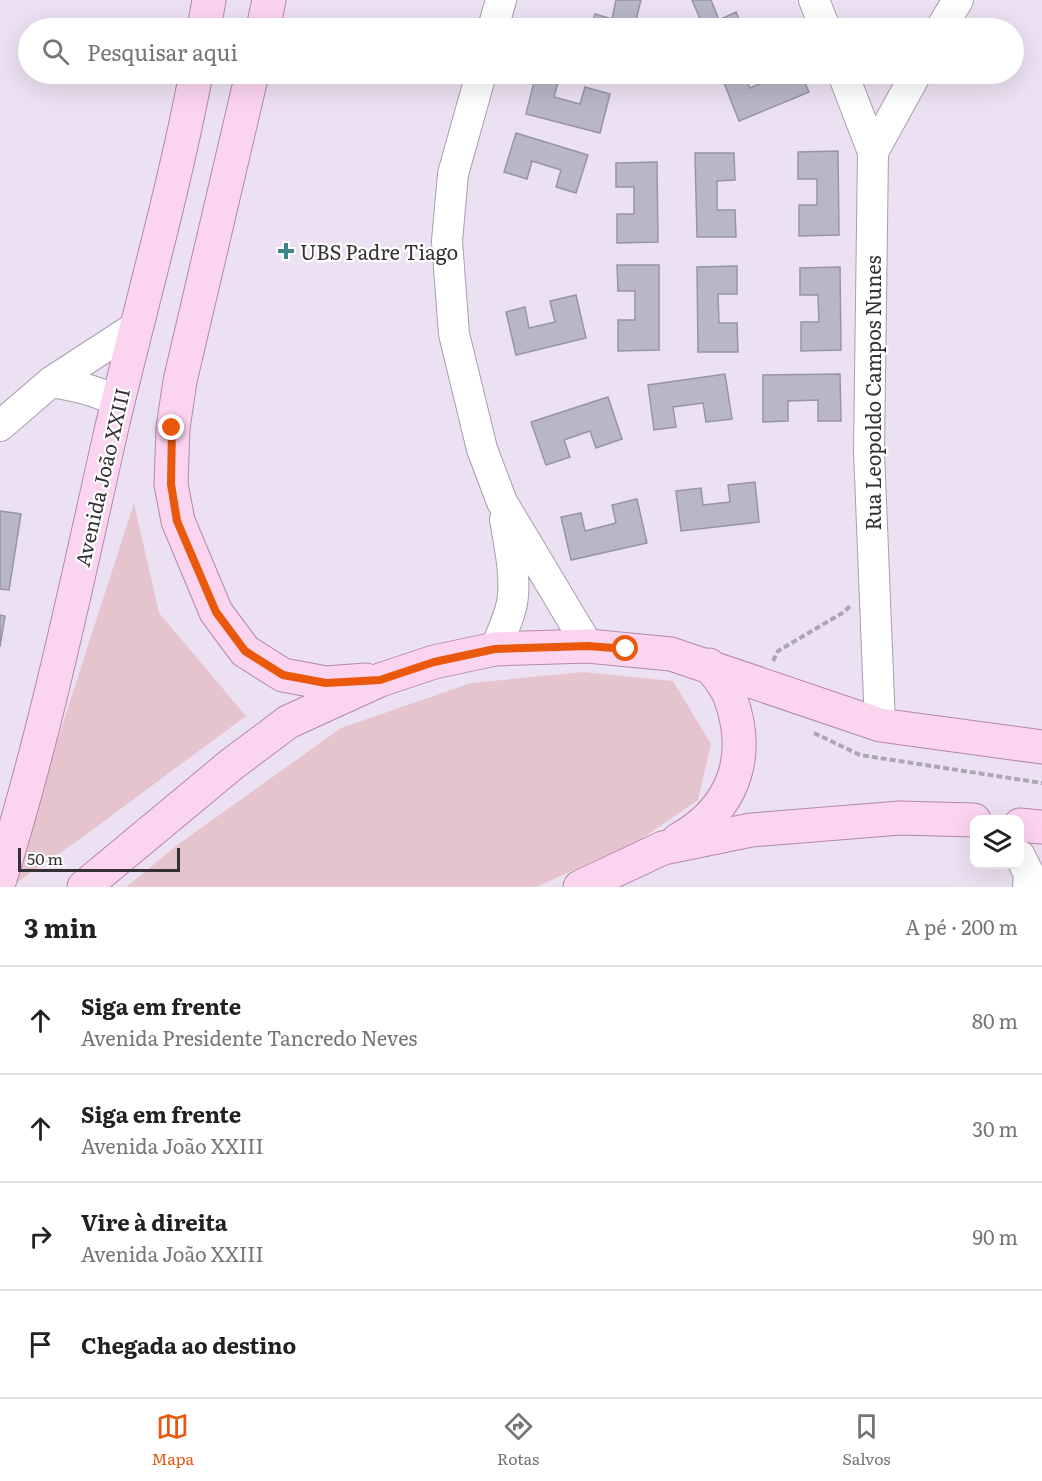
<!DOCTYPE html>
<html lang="pt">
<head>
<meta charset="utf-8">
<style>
  body { margin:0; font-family:Literata,serif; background:#f2f2f2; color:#202124 }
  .controls { position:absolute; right:18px; bottom:18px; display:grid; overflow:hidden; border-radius:12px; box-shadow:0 6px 24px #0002 }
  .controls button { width:54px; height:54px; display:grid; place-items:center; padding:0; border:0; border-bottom:2px solid #e0e0e0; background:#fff; color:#202124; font:30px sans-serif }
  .scale { position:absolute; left:18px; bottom:15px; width:162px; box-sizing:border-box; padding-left:6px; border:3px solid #343036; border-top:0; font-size:16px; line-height:21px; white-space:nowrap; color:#343036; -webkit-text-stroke:4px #fff; paint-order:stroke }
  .stop { position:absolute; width:18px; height:18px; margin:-14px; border:4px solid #ea580c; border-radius:50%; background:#fff }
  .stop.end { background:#ea580c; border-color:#fff; box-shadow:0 2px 6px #0008 }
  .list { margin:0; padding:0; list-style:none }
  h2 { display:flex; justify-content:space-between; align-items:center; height:78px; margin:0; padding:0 24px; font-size:26px }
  h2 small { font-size:20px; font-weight:400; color:#757577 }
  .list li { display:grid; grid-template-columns:39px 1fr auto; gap:18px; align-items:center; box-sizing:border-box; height:108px; padding:0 24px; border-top:2px solid #e0e0e0 }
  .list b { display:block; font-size:22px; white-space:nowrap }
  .list p { margin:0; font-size:20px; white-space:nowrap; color:#757577 }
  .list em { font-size:20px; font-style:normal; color:#757577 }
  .icon { flex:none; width:33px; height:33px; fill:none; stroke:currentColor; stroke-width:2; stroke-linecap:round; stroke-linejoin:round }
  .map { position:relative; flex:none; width:1042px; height:887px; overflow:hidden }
  .search { position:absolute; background:#fff; box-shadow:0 6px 24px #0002; left:18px; right:18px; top:18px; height:66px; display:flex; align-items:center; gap:15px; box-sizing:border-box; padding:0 21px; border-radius:33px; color:#757577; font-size:22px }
  .sheet { height:510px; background:#fff }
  nav { display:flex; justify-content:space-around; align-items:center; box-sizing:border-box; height:84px; border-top:2px solid #e0e0e0; background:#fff; font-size:16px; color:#757577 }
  nav a { display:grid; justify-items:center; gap:3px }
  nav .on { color:#ea580c }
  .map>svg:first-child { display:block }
</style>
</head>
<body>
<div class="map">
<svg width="1042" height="887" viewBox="0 0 1042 887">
  <rect width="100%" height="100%" fill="#ece1f2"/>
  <path fill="#e6c4ce" d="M134,503l25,110 87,103 -170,126 -66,45z
    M583,672l90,9 38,63 -13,56 -61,42 -101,45h-410l50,-41 165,-118 130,-45z"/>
  <path fill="#b9b6c7" stroke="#9794a5" stroke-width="1.5" d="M616,0h25l-7,28h-43l4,-14 17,5z
    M692,0h19l8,20 17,-8 7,16h-39z
    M536,74l23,5 -5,18 26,7 5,-17 25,7 -10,39 -74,-19z
    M733,74h11l6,14 25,-11 -1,-3h27l8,18 -70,29 -17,-43z
    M516,133l72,22 -12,38 -20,-6 5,-17 -29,-9 -5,18 -23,-7z
    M838,151l1,84 -40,1v-31h18v-26h-19v-27z
    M695,153h39l1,27 -18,1v29h18l1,27h-39z
    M657,162l1,80 -41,1v-29h17v-27h-18v-24z
    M617,265h42v85l-41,1v-31h17v-29h-17z
    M737,266v28h-19l1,29h18l1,29h-40l-1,-85z
    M840,267l1,83 -40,1v-29h18l-1,-27h-18v-27z
    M576,295l10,43 -70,17 -10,-43 19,-5 4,21 26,-6 -5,-21z
    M725,374l7,45 -26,3 -3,-19 -30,4 3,20 -22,3 -6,-45z
    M840,374l1,47h-23v-21l-30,1v20l-25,1v-47z
    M608,397l14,42 -26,9 -6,-17 -26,9 6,17 -24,8 -15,-43z
    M755,482l4,40 -78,9 -5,-40 25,-3 2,17 27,-3 -2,-17z
    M637,499l10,44 -76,17 -10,-43 20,-4 4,18 31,-8 -4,-18z
    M0,511l21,3 -12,76 -9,-1z
    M0,615l5,1 -5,31z"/>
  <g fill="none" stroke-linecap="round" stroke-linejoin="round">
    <g stroke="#a99ead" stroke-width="32">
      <path id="minor" d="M814,0l11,28
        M493,28l8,-28
        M941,28l17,-28
        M481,74l-28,100 -6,67 7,93 28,115 20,53 86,144
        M843,74l30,78
        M51,382c24,4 45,8 67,20
        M0,426l51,-44 86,-56
        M495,649c7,-17 17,-36 18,-54 2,-25 -4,-51 -8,-76
        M880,725l-11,-274 4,-299 43,-78
        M1020,856l9,18 -1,13"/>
    </g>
    <g stroke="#b388a8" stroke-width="35">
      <path id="major" d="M204,28l5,-28
        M263,28l6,-28
        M252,74l-72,307 -7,47 -2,56 7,37 38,91 29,39 38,24 43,8 40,-3
        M1020,825l22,2
        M678,840c56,-31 74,-84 52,-143 -4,-12 -14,-22 -21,-32
        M0,879c46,-147 77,-298 111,-448 28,-119 62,-237 85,-357
        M84,887l148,-123 56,-42 92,-42 54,-18 61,-13 93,-3 83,8 209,71 162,22
        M580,887l83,-39 88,-18 149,-12 74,2"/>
    </g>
    <path stroke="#aea5b2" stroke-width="4" stroke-dasharray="6 3" stroke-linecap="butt" d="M773,661l5,-10 66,-39 7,-7
      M814,733l46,22 182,28"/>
    <use href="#minor" stroke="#fff" stroke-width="30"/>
    <use href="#major" stroke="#fbd4ef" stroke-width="33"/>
  </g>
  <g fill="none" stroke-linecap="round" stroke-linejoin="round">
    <path stroke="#ea580c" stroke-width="8" d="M172,428l-1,56 6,37 39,91 29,39 38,24 43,8 54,-3 54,-18 61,-13 93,-3 38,3"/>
  </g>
  <path fill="#3d848d" stroke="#fff" stroke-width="2" d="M283 242h6v6h6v6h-6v6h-6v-6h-6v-6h6z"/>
  <g text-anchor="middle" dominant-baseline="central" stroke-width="4.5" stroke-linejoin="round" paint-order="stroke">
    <g font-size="20" fill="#343036" stroke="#fff" text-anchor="start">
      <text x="300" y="251">UBS Padre Tiago</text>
    </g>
    <g font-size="20" fill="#343036" stroke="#fff">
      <text transform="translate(872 393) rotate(-90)">Rua Leopoldo Campos Nunes</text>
      <text transform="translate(101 477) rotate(-77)">Avenida João XXIII</text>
    </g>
  </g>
</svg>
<div class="controls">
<button><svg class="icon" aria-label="layers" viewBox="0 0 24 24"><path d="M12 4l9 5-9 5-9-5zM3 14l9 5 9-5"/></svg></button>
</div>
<div class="scale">50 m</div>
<div class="stop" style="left:626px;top:649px"></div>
<div class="stop end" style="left:172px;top:428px"></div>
<div class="search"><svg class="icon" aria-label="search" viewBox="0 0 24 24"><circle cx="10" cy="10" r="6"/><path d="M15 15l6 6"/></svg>Pesquisar aqui</div>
</div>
<section class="sheet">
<h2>3 min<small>A pé · 200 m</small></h2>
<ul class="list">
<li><svg class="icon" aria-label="ahead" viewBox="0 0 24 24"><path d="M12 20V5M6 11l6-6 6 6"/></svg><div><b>Siga em frente</b><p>Avenida Presidente Tancredo Neves</p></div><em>80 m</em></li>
<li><svg class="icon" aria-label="ahead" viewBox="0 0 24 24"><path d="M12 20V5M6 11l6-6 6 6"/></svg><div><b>Siga em frente</b><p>Avenida João XXIII</p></div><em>30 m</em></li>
<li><svg class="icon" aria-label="right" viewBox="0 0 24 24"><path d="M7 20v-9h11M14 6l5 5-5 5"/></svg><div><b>Vire à direita</b><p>Avenida João XXIII</p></div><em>90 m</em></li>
<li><svg class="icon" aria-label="arrive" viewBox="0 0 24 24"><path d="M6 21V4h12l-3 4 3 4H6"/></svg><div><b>Chegada ao destino</b></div></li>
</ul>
</section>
<nav>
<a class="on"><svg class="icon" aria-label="map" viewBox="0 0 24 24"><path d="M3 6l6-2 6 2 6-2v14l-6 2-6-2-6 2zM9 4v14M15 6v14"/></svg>Mapa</a>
<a><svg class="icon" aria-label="directions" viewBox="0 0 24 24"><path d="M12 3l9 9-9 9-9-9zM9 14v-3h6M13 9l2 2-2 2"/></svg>Rotas</a>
<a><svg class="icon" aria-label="saved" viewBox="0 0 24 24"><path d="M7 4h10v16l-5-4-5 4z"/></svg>Salvos</a>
</nav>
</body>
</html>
